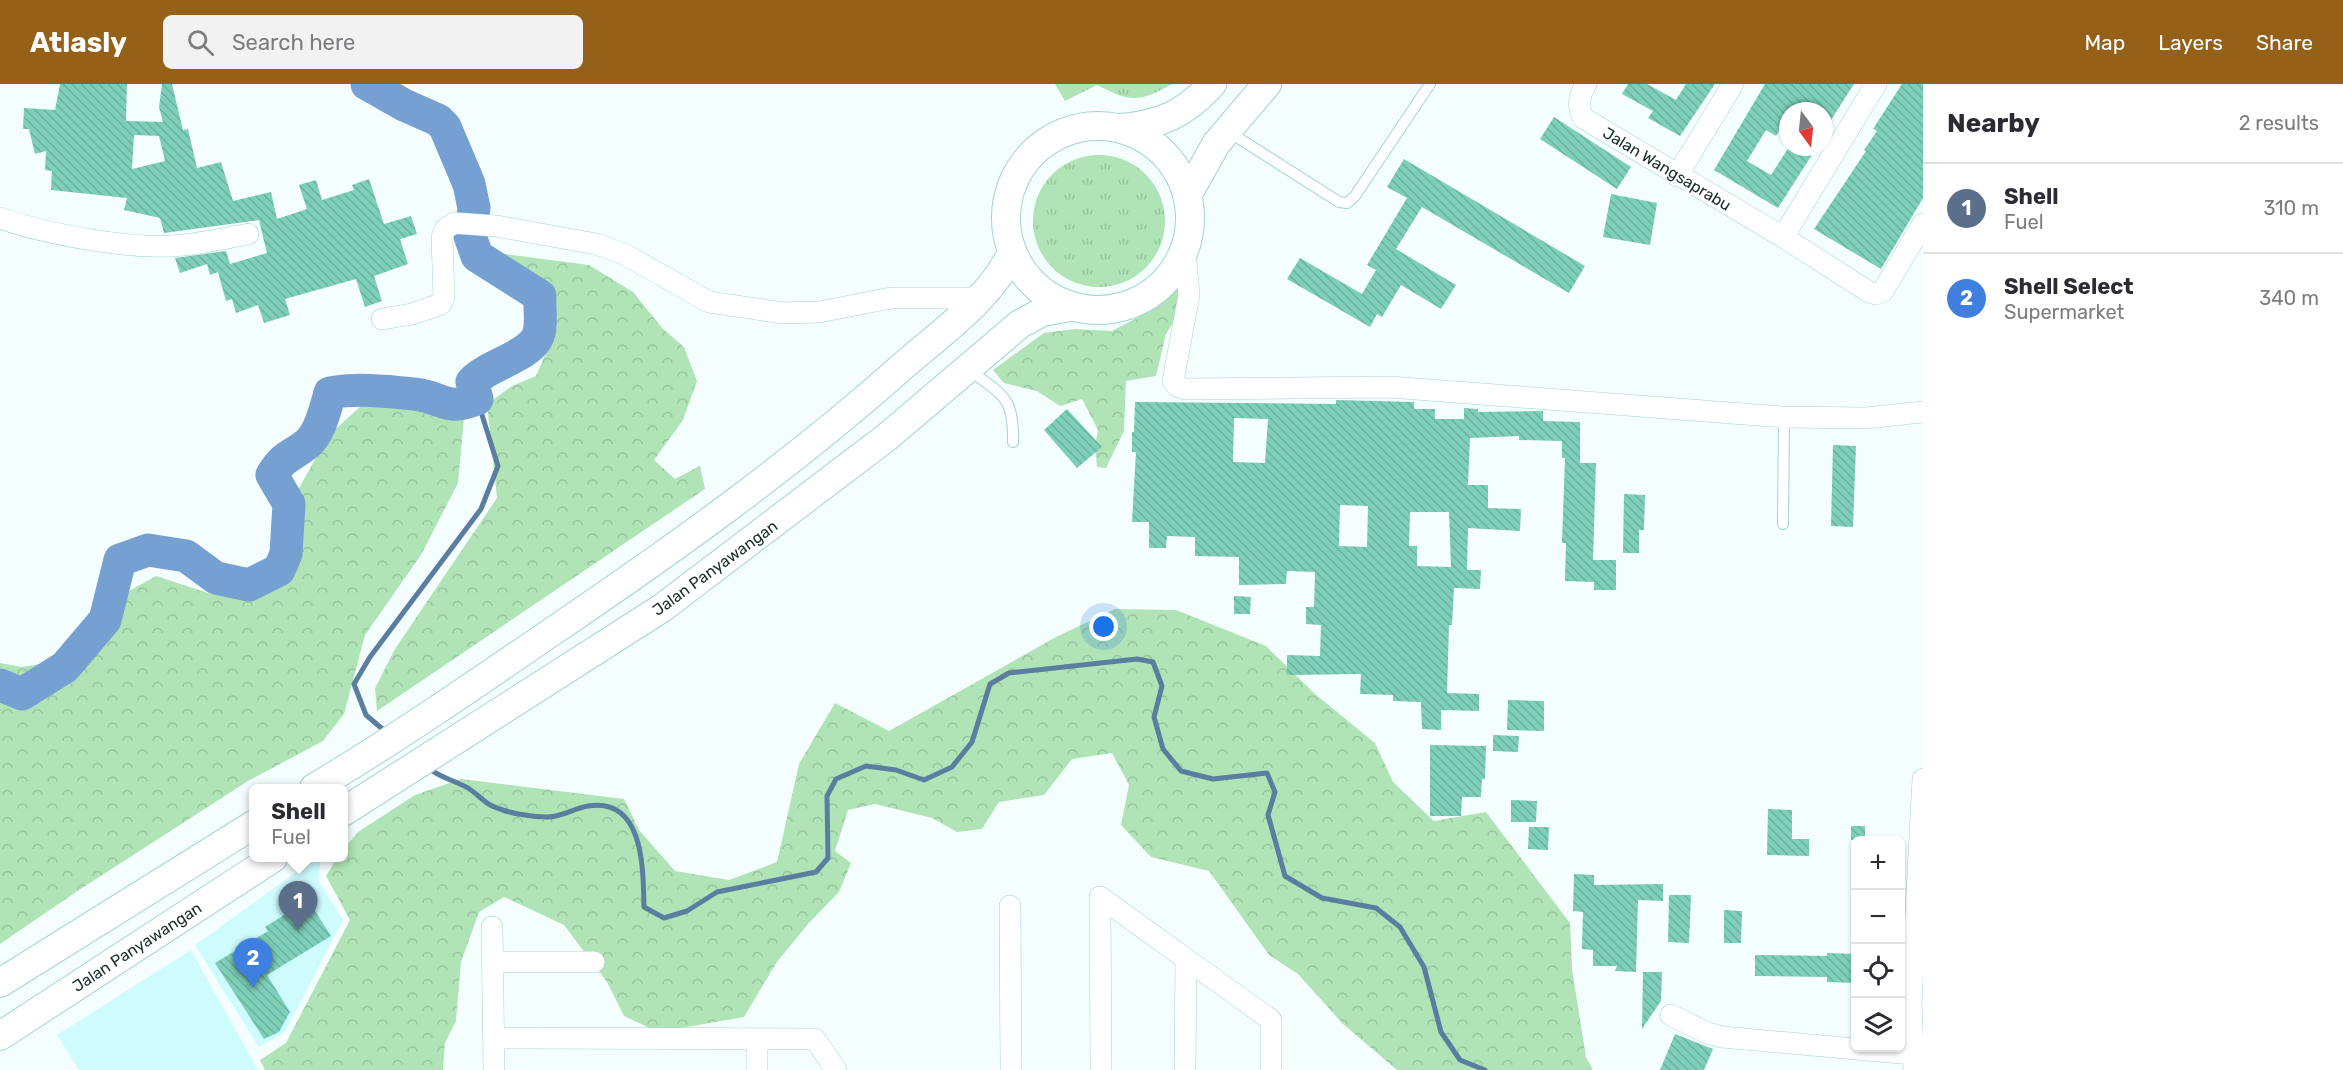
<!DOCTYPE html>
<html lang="en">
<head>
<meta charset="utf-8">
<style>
  body { margin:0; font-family:Rubik,sans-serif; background:#f2f2f3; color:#2b2b33 }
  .controls { position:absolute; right:18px; bottom:18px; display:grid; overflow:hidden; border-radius:9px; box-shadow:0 2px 4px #0004 }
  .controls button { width:54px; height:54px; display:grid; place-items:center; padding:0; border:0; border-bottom:2px solid #e1e1e2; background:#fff; color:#2b2b33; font:30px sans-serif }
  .compass { position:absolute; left:1779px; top:18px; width:54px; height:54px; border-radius:50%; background:#fff; box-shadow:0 2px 4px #0004; rotate:165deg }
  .you { position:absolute; left:1104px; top:543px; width:21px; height:21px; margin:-15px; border:4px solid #fff; border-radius:50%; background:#1a73e8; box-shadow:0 0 0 9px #1a73e833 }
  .badge { display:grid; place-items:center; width:39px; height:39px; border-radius:50%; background:#956017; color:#fff; font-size:20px; font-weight:700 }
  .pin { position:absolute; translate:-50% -50px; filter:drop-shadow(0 2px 3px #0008) }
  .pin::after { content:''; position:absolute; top:32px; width:21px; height:18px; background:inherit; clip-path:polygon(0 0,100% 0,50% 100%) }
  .popup { position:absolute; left:249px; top:700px; width:99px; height:78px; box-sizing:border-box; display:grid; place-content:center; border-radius:9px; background:#fff; filter:drop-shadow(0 2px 4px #0005); font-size:20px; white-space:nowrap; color:#7c7c81 }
  .popup b { font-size:22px; color:#2b2b33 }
  .popup::after { content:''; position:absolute; left:50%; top:100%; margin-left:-12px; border:12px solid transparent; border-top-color:#fff }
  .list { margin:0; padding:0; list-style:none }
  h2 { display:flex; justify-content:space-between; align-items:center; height:78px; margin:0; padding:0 24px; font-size:26px }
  h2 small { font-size:20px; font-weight:400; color:#7c7c81 }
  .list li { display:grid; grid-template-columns:39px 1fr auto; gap:18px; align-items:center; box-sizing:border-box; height:90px; padding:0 24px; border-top:2px solid #e1e1e2 }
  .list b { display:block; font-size:22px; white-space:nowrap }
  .list p { margin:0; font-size:20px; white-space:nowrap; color:#7c7c81 }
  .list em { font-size:20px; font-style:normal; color:#7c7c81 }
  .icon { flex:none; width:33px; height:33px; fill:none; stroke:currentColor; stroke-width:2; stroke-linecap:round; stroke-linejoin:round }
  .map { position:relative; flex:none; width:1923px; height:986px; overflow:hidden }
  header { display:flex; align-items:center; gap:36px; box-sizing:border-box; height:84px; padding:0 30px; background:#956017; color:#fff }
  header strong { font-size:28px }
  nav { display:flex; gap:33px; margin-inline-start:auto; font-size:21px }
  .search { width:420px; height:54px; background:#f2f2f3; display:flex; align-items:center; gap:15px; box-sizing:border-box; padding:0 21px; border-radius:9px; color:#7c7c81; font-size:22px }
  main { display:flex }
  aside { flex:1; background:#fff }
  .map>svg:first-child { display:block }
</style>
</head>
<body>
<header>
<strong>Atlasly</strong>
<div class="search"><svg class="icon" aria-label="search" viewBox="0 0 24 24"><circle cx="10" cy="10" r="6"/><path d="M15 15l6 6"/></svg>Search here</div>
<nav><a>Map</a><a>Layers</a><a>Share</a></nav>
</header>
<main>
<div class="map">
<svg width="1923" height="986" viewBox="0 0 1923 986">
  <defs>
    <pattern id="grass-tufts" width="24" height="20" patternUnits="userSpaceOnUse" patternTransform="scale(1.5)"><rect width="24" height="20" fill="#b0e3b6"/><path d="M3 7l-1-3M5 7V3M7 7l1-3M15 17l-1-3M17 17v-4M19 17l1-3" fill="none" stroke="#97c39d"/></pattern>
    <pattern id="forest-crowns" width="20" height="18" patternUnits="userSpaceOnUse" patternTransform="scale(1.5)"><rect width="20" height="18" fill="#b0e3b6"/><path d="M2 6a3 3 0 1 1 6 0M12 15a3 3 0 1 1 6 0" fill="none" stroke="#97c39d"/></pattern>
    <pattern id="building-back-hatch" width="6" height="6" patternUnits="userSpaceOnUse" patternTransform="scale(1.5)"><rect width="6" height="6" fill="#7dcfb8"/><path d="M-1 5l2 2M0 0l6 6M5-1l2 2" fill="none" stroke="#6bb29e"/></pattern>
  </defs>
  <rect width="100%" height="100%" fill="#f5fefe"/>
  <path fill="#cdfbfe" d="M316,774h5l-3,22 25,40 -58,112 -26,15 -64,-102z
    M191,866l67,120h-179l-22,-35z"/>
  <path fill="url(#grass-tufts)" d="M1055,0h117c-33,19 -42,18 -75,1l-32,16z
    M1033 137a66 66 0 1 1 132 0a66 66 0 1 1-132 0Z"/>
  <path fill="url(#forest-crowns)" d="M505,170l84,11 44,27 30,37 21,18 13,34 -14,39 -29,40 21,19 25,-13 5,23 -328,222 -2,-23 20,-39 102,-151 -10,-94 25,-18 24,-10 21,-49 -20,-43 -38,-25z
    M1179,204v25l-13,21 -10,42 -30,5 -2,50 -18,37 -9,-1 -2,-20 3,-17 -16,-31 -22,7 -23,-15 -33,-8 -11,-13 51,-37 31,-4 37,2 36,-19z
    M386,299l78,35 -6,65 -37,72 -56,80 -21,79 -21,27 -75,40 -169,109 -79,54v-281l22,4 47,-8 37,-55 50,-28 55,18h57l18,-40 7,-55 35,-63z
    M1115,525l61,1 90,36 49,48 60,49 18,39 41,39 52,-9 84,111 2,46 14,88 7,13h-196l-54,-46 -45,-50 -29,-19 -60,-84 -58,-14 -30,-32 8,-40 -17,-32 -40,6 -28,36 -45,7 -17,27 -25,3 -25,-14 -57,-14 -27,6 -13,41 16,12 -12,29 -31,32 -31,38 -33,55 -86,15 -34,-16 -17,-34 -43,-57 -60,-28 -25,15 -18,50 -5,59 -11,22 -2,27h-178l-5,-10 26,-17 64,-123 -24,-44 11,-18h6v-8l15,-18 57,-37 46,-16 163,20 15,31 36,41 54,9 48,-18 22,-98 36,-61 54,28 167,-94z"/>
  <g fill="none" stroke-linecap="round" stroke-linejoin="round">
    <path stroke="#5b7da0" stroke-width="5" d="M386,648l-20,-17 -12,-31 16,-27 111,-148 17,-43 -21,-67
      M427,683c13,11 27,13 41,21 8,5 14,12 22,17 16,8 40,12 58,12 14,0 27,-9 40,-11 57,-9 55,65 56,101l20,11 23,-7 30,-19 99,-20 12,-14 -1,-62 9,-17 30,-13 30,4 28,10 28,-13 20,-25 18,-58 19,-11 128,-14 16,3 9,24 -8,31 9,32 18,22 32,8 54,-6 8,19 -7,23 17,61 37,22 54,10 24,19 24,40 17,65 19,28 25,10"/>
    <path stroke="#77a0d2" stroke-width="33" d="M0,601l22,9 43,-27 40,-47 15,-60 28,-10 38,6 30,22 33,7 30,-15 7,-16 3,-50 -17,-29c12,-20 19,-18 35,-31 13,-11 18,-34 23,-51 27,-5 55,-2 84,1 30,3 30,18 63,5l-5,-17c16,-17 55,-25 65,-44 6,-11 2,-29 3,-42l-63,-40 -7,-20 4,-28 -5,-24 -24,-57 -7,-7 -34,-15 -37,-21"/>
  </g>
  <path fill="url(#building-back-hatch)" fill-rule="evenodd" d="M60,0h67l-1,37 37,1 -4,-15 3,-23h10l11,46 5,-1 9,39 24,-6 12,39 38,-9 6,27 30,-10 -8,-24 17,-5 6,20 32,-10 -2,-5 17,-6 15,45 27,-8 6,18 -17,5 8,25 -34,12 8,25 -17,6 -9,-28 -71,20 5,16 -26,8 -6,-18 -22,8 -4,-14 -6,2 -8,-29 -8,3 -3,-11 -27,9 -5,-15 51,-7 4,13 37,-11 -8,-33 -95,13 -4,-15 -36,-8 3,-12 -76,-8 1,-19 -7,-1 1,-19 -11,3 -6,-25h-6l1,-21 31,2zM134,51l25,1 6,25 -33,8z
    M1628,0h19l29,16 10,-16h29l-35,52 -32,-18 5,-7 -31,-17z
    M1765,0h89l-30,47v-20h-36v6l-12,19 -10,-6 -19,31 24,14 18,-28h28l-39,61 -64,-38z
    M1902,0h21v114l-42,71 -67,-40 52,-78 -2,-1 13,-19 -4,-2z
    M1554,33l77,50 -14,22 -77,-50z
    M1404,75l181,107 -16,27 -147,-86 -26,42 60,36 -15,24 -40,-24 -19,32 -5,-3 -7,13 -83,-48 13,-21 62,36 14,-24 -9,-5 40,-67 -20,-11z
    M1611,110l46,9 -7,42 -47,-8z
    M1336,316l78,2v7h21v10h29v-11l14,1v3l65,-1v10l37,1v41h16l-3,97h23v30h-22v-8l-29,-1 1,-38h-4l3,-85h-3v-17l-43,-1v-4l-49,2 -2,47h20v23l33,1 -1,22 -52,-3 -1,42h14l-1,19 -26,-1 -2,37h-3l-2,68 32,1v17l-38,-1v20l-19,-1 -1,-27 -28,-1v-6l-33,-1 1,-20 -74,1v-20l33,1 1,-31 -15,-1v-17h8l1,-35 -28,-1 -1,13 -47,1v-28l-44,-1v-19l-28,-1 -1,12h-17v-26h-17l4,-70h-4v-20h2l1,-30 201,2zM1234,334l34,1 -3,44 -32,-1zM1340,421l28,1 -1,41 -28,-1zM1410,428h39l2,55 -34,-1v-20h-8z
    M1067,325l35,38 -25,21 -33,-38z
    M1833,361l23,1 -3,81 -22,-1z
    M1624,410l21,1 -1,35h-5v23h-16z
    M1234,512l17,1 -1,17h-16z
    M1508,616l36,1v30l-37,-1z
    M1493,651l26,1 -1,16 -25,-1z
    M1430,661l56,1 -1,33h-3l-1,18h-19l-1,19h-31z
    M1511,716l26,1 -1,21h-25z
    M1768,725l24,1v29h17v17l-42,-1z
    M1851,742h14v14h-14z
    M1529,743h20l-1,23 -20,-1z
    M1574,790l20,1v10l69,-1v17l-25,-1 -2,72 -21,-1 2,-5h-24v-16l-11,-1 1,-37 -10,-1z
    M1669,811h22l-2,48 -21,-1z
    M308,816l23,36 -64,39 23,37 -11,20 -15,7 -49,-76 53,-32 -3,-4z
    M1724,826l18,1 -1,32h-17z
    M1827,869l29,1v29l-29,-1v-5l-72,-1v-21l72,1z
    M1643,888h19l-1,29 -19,28z
    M1675,950l38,15 -9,21h-44z"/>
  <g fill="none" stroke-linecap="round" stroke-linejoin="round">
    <g stroke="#a3d2d5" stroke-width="12">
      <path id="service" d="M1229,48l110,70 8,1 8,-7 75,-112
        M968,285c35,27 46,27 45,73
        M1783,440l1,-107"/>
    </g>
    <g stroke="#a3d2d5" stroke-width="22">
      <path id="minor" d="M1586,0c-7,13 -9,20 -3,34l200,119 86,55 7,2 7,-3 40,-67
        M1677,92l56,-92
        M0,134c45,16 136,33 183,27 22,-2 43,-7 65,-11
        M1783,153l93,-153
        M1185,166l4,45 -16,86 4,5 8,3 205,-2 394,30 82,1 57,-6
        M382,235l30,-5 29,-10 3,-7 -2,-60 3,-8 9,-6 42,3 100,18 28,10 85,48 74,11 36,-1 72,-14h89
        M1010,822l1,164
        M492,843l2,143
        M493,878h101
        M1671,931l36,18 15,4 190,17
        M494,954l321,1 21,31
        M757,955v31
        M1101,986l-1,-173 171,123v50
        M1185,986l1,-111
        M1914,986l-3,-66 12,-225"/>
    </g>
    <g stroke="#a3d2d5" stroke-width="30">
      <path id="secondary" d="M1006 134a92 92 0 1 1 184 0a92 92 0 1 1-184 0Z
        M1120,44c40,-3 65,-14 92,-44
        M1188,110l28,-50 51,-60
        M314,704c82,-49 162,-104 242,-159 121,-82 238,-166 347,-263 39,-34 86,-66 109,-113
        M343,728l319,-204 225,-171 133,-113 22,-12 29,-5
        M0,899l253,-158
        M0,952l273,-178"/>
    </g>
    <use href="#service" stroke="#fff" stroke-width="10"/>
    <use href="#minor" stroke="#fff" stroke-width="21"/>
    <use href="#secondary" stroke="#fff" stroke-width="28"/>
  </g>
  <g text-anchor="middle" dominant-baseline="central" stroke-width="4.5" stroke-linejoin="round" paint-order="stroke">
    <g font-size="16" fill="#192c2d" stroke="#fff">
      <text transform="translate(1667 85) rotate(31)">Jalan Wangsaprabu</text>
      <text transform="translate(715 484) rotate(-36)">Jalan Panyawangan</text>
      <text transform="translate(137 863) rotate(-33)">Jalan Panyawangan</text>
    </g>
  </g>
</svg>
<div class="controls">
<button>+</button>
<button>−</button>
<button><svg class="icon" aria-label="locate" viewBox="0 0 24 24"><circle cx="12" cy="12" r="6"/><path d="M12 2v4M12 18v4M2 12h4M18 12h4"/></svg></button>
<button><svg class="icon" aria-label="layers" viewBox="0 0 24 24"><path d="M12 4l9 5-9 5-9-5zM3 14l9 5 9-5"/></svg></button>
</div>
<svg class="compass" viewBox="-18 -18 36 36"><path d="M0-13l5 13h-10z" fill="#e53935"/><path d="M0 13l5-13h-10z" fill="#7c7c81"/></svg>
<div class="you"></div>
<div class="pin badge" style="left:298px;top:847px;background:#5c6f8a">1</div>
<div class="popup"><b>Shell</b>Fuel</div>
<div class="pin badge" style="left:253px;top:904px;background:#3f7fe0">2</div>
</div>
<aside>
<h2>Nearby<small>2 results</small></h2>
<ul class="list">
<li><span class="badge" style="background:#5c6f8a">1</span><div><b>Shell</b><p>Fuel</p></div><em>310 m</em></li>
<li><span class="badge" style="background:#3f7fe0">2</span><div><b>Shell Select</b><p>Supermarket</p></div><em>340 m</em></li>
</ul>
</aside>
</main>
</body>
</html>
